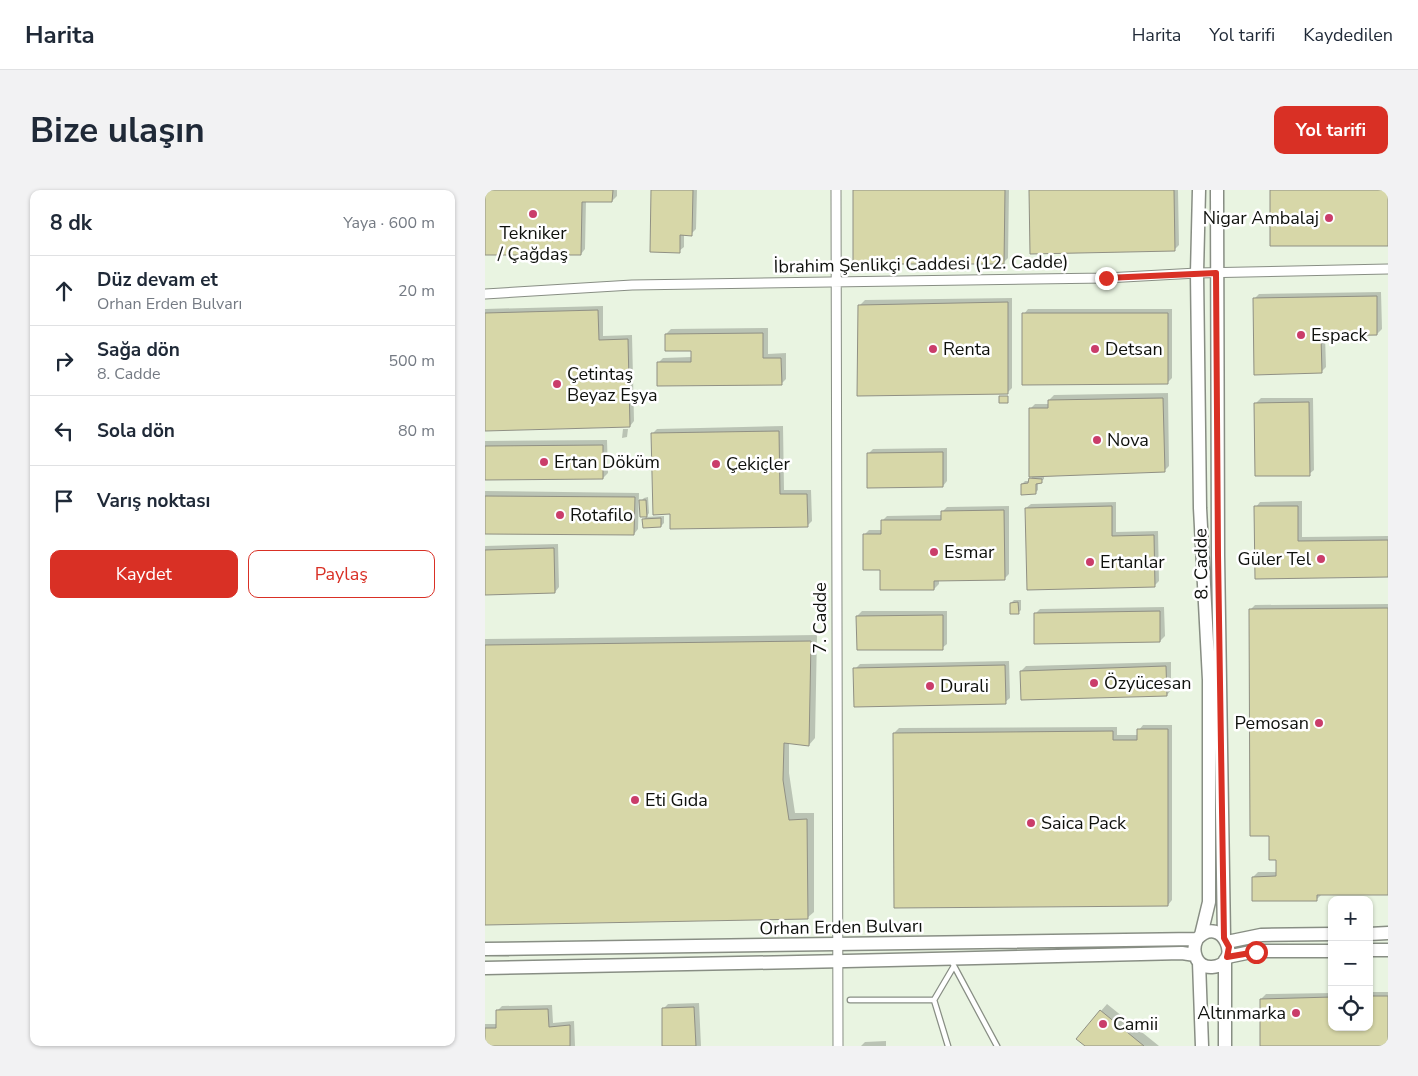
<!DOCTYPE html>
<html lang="tr">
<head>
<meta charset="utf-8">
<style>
  body { margin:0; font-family:"Nunito Sans",sans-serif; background:#f2f2f3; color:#1f2937 }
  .controls { position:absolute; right:15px; bottom:15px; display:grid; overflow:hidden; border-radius:10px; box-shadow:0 1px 4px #0004 }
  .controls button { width:45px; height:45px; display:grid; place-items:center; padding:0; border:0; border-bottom:1px solid #e0e1e3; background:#fff; color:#1f2937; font:25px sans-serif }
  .stop { position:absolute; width:15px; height:15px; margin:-11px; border:4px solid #d93025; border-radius:50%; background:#fff }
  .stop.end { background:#d93025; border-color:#fff; box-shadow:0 1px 5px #0008 }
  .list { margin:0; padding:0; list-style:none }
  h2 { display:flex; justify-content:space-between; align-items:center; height:65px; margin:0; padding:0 20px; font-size:21px }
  h2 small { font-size:16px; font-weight:400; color:#747a83 }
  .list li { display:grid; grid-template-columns:32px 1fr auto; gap:15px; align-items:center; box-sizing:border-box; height:70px; padding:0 20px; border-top:1px solid #e0e1e3 }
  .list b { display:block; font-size:19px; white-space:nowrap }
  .list p { margin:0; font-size:16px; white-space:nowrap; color:#747a83 }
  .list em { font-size:16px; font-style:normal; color:#747a83 }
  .actions { display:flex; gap:10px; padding:15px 20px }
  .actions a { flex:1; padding:11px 0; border:1px solid #d93025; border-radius:10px; text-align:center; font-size:18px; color:#d93025 }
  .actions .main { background:#d93025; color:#fff }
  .icon { flex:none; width:28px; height:28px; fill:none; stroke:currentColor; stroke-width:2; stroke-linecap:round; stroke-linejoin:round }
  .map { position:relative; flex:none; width:903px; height:856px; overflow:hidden; border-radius:10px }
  header { display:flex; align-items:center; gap:30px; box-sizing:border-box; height:70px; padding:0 25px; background:#fff; border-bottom:1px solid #e0e1e3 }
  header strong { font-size:24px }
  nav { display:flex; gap:28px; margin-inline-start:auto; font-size:18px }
  .intro { display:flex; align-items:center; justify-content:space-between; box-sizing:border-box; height:120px; padding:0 30px }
  h1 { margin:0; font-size:35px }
  .button { padding:12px 22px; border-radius:10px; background:#d93025; color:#fff; font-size:18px; font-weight:700 }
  main { display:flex; gap:30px; padding:0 30px }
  aside { flex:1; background:#fff; border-radius:10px; box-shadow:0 1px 4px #0004 }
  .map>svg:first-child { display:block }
</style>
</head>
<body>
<header>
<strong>Harita</strong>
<nav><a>Harita</a><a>Yol tarifi</a><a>Kaydedilen</a></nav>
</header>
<div class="intro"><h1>Bize ulaşın</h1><a class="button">Yol tarifi</a></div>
<main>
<aside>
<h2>8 dk<small>Yaya · 600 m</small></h2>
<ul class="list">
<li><svg class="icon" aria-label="ahead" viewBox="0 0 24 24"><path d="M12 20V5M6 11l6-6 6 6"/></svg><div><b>Düz devam et</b><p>Orhan Erden Bulvarı</p></div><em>20 m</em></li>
<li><svg class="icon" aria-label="right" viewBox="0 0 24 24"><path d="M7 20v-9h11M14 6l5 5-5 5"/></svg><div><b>Sağa dön</b><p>8. Cadde</p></div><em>500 m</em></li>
<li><svg class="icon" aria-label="left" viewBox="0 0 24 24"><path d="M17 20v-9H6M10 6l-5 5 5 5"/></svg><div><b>Sola dön</b></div><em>80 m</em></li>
<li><svg class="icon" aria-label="arrive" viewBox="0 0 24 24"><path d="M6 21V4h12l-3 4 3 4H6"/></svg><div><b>Varış noktası</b></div></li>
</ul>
<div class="actions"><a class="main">Kaydet</a><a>Paylaş</a></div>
</aside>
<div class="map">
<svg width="903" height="856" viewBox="0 0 903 856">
  <rect width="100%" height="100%" fill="#f5fdf1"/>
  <path fill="#e9f4e1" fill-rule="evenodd" d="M0,0h903v856h-903zM847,710h37v127h-37z"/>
  <path fill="#0003" d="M0,0h132v6l-5,5h-26l-1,48 -4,5 -96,-52z
    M167,0h45l-1,39 -5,5h-7v13l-5,4z
    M370,0h154l-1,68 -4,4z
    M545,0h148l1,55 -5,5z
    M896,102l1,37 -5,5 -52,1 1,32 -5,5 -67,-73 5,-5z
    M527,108v90l-4,4 -148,-87 5,-5z
    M118,116v30l29,-1 2,86 -4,5 -145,4v-121z
    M543,119h144v69l-5,5 -143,-69z
    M283,138v26l18,-1v26l-5,5 -123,-21 5,-5 29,-1v-7l-26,-16 5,-5z
    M683,203l1,73 -5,5 -120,4v4l-6,4v7l-3,3 -13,-9 3,-3h5l3,-6 -3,-66 5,-5h14v-4l5,-5z
    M776,208h52l1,72 -5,4 -53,-71z
    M298,236l1,64h27l1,31 -5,5 -136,-13 -19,-79 5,-5z
    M138,239h5l-1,8 -5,1z
    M122,250l1,33 -5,5 -118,1v-38z
    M462,258v33l-4,5 -75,-32 5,-5z
    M0,301l154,2 -1,36 -4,5 -149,-1z
    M163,307l1,16 -2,3 -6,-15 3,-3z
    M817,311v36l86,-1v40l-132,1v-70l4,-5z
    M631,312v30l42,-1 1,50 -5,5 -128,-78 5,-4z
    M524,316v68l-5,5h-65v5l-5,5 -53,-20 -17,-34 5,-5h13v-9l5,-5 55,-1v-3l5,-5z
    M179,326v7l-3,3 -18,-6 3,-3z
    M73,354l1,43 -4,5 -70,2v-48z
    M529,410h7v10l-3,3 -7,-10z
    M903,414v289l-66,1 -5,5 -64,-22 5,-5h19v-13l-6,-24 -21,-225 5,-5z
    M679,417l1,29 -5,5 -125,-27 5,-5z
    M377,421h85v33l-5,4 -85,-32z
    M332,445l-2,103 -6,7 -20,-2v30l6,40h19v99l-7,6 -322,6v-285z
    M524,471l1,37 -5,4 -150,-33 5,-5z
    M686,472v28l-4,5 -146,-24 5,-5z
    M658,535h29v175l-4,5 -274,-172 5,-5 218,-1v8h22v-5z
    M884,802h19v54h-126l-1,-47 5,-5 66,-1v34h37z
    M214,813l2,43h-38v-37l5,-5z
    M622,814l52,42h-72l14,-35z
    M67,815l1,18 21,-2 1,25h-90v-22h12v-13l5,-5z
    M401,851v5h-25l4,-4z"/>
  <path fill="#d7d7a8" stroke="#909084" d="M0,0h128l-1,12h-30l-1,53h-96z
    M166,0h42l-1,46 -12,-1v18l-30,-1z
    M368,0h152l-1,74h-151z
    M544,0h145l1,61 -145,3z
    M785,0h118v56h-118z
    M892,106v39l-56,1 1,37 -68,2 -1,-77z
    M523,112v92l-151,2 1,-91z
    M113,120l1,30 29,-1 2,88 -145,4v-118z
    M537,123h146v71l-146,1z
    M278,143v25h18l1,27 -125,1v-24h34v-11h-26v-17z
    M514,206h9v7h-9z
    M678,208l2,74 -136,5v-69h19v-8z
    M824,212l1,74h-55l-1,-73z
    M294,241l1,63h27l1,33 -138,2v-15l-17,1 -2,-82z
    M118,255v34l-118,1v-34z
    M458,262v35l-76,1v-35z
    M544,288l13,1v4l-6,1v10l-15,1v-11l7,-1z
    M0,306l150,1 -1,38 -149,-1z
    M154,310h7l1,17h-7z
    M627,316v30l42,-1 1,52 -128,3 -2,-82z
    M769,316h44v35l90,-1v37l-133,2z
    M519,320l1,70 -71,1v9h-54v-20h-17v-36h18v-14h60v-9z
    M176,328v9l-18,1 -1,-9z
    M69,358l1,45 -70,2v-45z
    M533,412l1,12h-9v-11z
    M903,418v287h-71v6h-65v-24l24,-1v-16h-7v-24h-19l-1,-227z
    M675,421v31l-126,2v-31z
    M458,425v35h-86l-1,-34z
    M326,451l-2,105 -25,-3 -1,37 6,40 18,-1 1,100 -323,6v-280z
    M520,475l1,39 -152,3 -1,-39z
    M681,476l1,30 -146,4 -1,-29z
    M652,539h31v177l-274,2 -1,-175 220,-2v9h24z
    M884,806h19v50h-128v-47l72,-2v30h37z
    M209,817l2,39h-34v-38z
    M63,819l1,18 21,-2v21h-85v-18h11v-18z
    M615,820l44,36h-59l-9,-7z"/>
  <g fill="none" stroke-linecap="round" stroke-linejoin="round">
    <g stroke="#888e84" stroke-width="7">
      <path id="lane" d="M468,774l44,82
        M365,810h84l20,-34
        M449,810l14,46"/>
    </g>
    <g stroke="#888e84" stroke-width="11">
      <path id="street" d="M351,0l2,856
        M0,104l147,-9 474,-7 91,-5 191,-4"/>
    </g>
    <g stroke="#888e84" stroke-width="15">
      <path id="secondary" d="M714,0l-2,83 3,235 9,172v222l-8,33
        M732,0l1,365 6,383
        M884,744l19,-1
        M742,752l34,-7 71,-1
        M0,759l712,-10c25,-27 48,26 15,28 -16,1 -21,-16 -15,-28
        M884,760h19
        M742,767l29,-6h76
        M714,772l3,84
        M0,778l361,-7 336,-8 13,2
        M740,856v-86"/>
    </g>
    <use href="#lane" stroke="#fff" stroke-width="4.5"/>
    <use href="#street" stroke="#fff" stroke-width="9"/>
    <use href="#secondary" stroke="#fff" stroke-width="12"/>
  </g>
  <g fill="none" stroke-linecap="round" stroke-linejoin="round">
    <path stroke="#d93025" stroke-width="6" d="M621,88l110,-5 2,282 6,383 5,9 -2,10 29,-5"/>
  </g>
  <g fill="#ca3d6a" stroke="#fff" stroke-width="2">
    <circle cx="48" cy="24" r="5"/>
    <circle cx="844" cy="28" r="5"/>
    <circle cx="816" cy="145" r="5"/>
    <circle cx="448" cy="159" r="5"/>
    <circle cx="610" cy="159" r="5"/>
    <circle cx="72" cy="194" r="5"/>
    <circle cx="612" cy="250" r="5"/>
    <circle cx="59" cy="272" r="5"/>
    <circle cx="231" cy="274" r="5"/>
    <circle cx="75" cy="325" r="5"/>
    <circle cx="449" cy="362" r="5"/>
    <circle cx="836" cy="369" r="5"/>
    <circle cx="605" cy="372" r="5"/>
    <circle cx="609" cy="493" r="5"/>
    <circle cx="445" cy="496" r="5"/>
    <circle cx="834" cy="533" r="5"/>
    <circle cx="150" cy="610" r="5"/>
    <circle cx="546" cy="633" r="5"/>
    <circle cx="811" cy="823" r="5"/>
    <circle cx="618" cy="834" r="5"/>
  </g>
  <g text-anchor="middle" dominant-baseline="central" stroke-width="5" stroke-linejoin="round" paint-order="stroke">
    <g font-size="18" fill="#0f110d" stroke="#fff" text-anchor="start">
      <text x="834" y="28" text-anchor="end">Nigar Ambalaj</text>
      <text x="48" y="43" text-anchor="middle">Tekniker<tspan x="48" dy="21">/ Çağdaş</tspan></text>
      <text x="826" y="145">Espack</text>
      <text x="458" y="159">Renta</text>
      <text x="620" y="159">Detsan</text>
      <text x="82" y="184">Çetintaş<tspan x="82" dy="21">Beyaz Eşya</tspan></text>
      <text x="622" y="250">Nova</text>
      <text x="69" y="272">Ertan Döküm</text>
      <text x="241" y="274">Çekiçler</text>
      <text x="85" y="325">Rotafilo</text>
      <text x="459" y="362">Esmar</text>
      <text x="826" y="369" text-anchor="end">Güler Tel</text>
      <text x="615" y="372">Ertanlar</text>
      <text x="619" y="493">Özyücesan</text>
      <text x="455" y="496">Durali</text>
      <text x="824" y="533" text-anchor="end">Pemosan</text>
      <text x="160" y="610">Eti Gıda</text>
      <text x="556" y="633">Saica Pack</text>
      <text x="801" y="823" text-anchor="end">Altınmarka</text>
      <text x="628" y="834">Camii</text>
    </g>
    <g font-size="18" fill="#0f110d" stroke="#fff">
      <text transform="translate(436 74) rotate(-1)">İbrahim Şenlikçi Caddesi (12. Cadde)</text>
      <text transform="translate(716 374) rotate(-91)">8. Cadde</text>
      <text transform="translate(335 428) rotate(-90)">7. Cadde</text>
      <text transform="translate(356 737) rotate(-1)">Orhan Erden Bulvarı</text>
    </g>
  </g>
</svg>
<div class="controls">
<button>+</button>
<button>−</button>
<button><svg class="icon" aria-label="locate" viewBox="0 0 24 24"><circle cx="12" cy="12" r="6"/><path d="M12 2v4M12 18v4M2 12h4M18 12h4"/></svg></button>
</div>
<div class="stop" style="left:771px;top:762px"></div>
<div class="stop end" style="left:621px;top:88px"></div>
</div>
</main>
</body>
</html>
